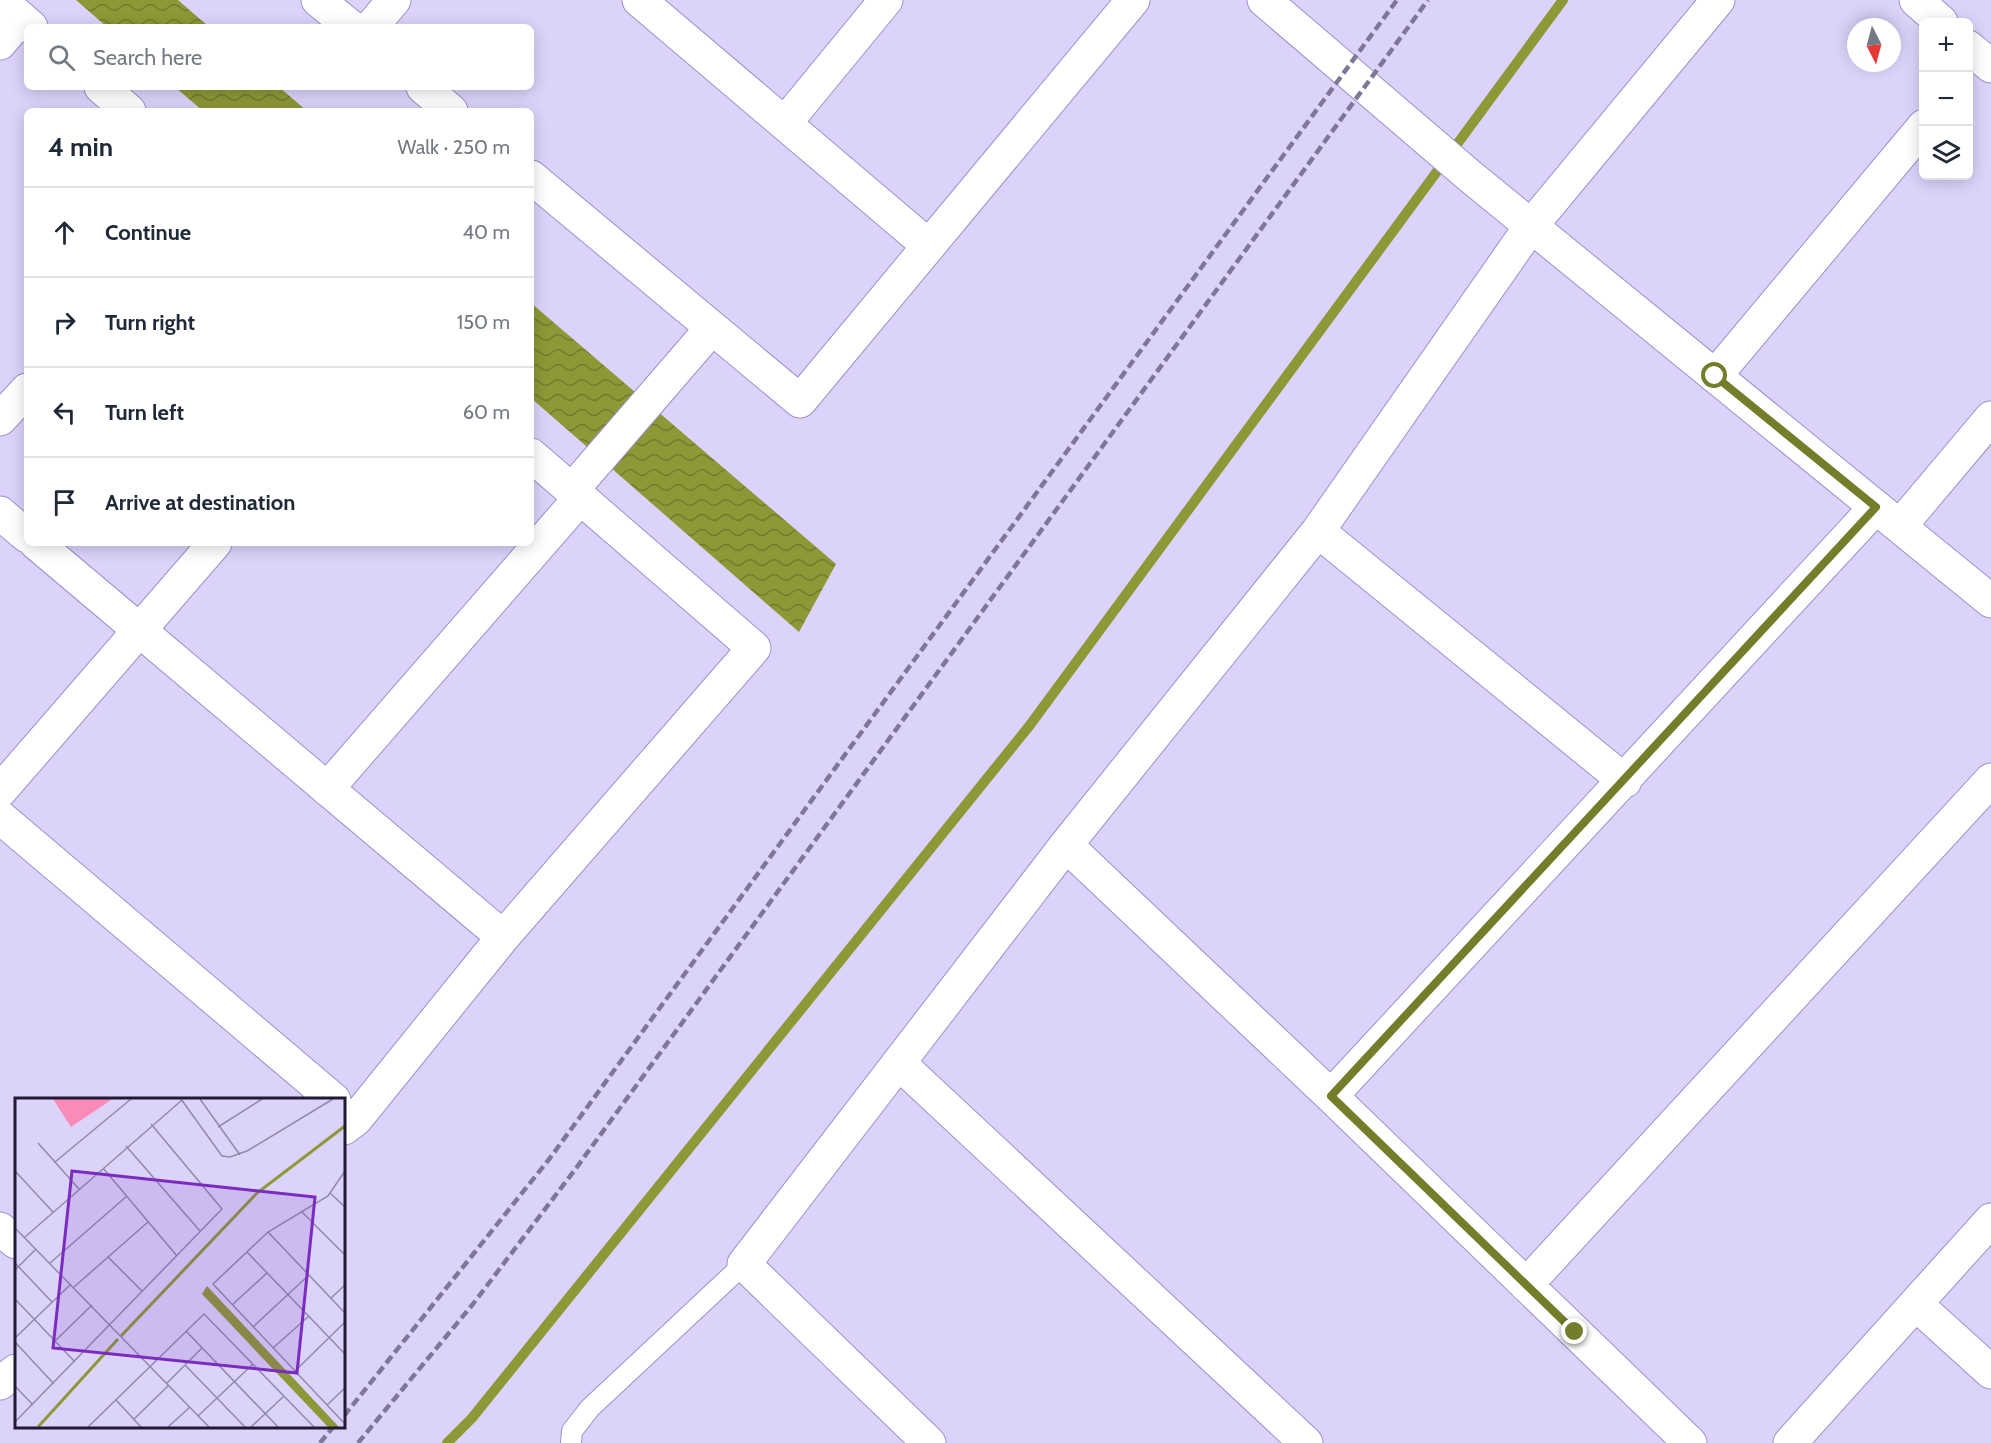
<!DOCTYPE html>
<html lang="en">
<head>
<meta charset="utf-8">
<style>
  body { margin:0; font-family:Cabin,sans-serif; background:#f6f6f7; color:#1f2937 }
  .controls { position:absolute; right:18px; top:18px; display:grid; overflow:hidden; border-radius:9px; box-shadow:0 3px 15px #0003 }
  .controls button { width:54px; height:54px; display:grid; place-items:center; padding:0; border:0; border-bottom:2px solid #e0e1e3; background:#fff; color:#1f2937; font:30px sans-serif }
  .compass { position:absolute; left:1847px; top:18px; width:54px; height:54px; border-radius:50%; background:#fff; box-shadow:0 3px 15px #0003; rotate:174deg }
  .stop { position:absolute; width:18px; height:18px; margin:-14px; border:4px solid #747d29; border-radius:50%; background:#fff }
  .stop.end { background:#747d29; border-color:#fff; box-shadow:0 2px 6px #0008 }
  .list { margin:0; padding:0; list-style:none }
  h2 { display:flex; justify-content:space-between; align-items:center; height:78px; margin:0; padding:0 24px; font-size:26px }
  h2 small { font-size:20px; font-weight:400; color:#747a83 }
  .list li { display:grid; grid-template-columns:39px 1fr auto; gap:18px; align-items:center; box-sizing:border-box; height:90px; padding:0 24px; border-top:2px solid #e0e1e3 }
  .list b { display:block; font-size:22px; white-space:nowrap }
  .list em { font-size:20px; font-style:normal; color:#747a83 }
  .icon { flex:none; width:33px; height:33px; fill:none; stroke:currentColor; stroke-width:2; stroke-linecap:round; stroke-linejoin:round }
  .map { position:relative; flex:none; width:1991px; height:1443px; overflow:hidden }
  .search { position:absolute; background:#fff; box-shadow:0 3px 15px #0003; left:24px; top:24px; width:510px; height:66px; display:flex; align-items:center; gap:15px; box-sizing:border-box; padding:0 21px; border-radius:9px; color:#747a83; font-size:22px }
  .panel { position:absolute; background:#fff; box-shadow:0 3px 15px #0003; left:24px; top:108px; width:510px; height:438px; border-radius:9px }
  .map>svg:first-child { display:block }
</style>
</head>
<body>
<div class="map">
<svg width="1991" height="1443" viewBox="0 0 1991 1443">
  <defs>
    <pattern id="water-waves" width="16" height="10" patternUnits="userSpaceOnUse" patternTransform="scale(1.5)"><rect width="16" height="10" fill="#8d9836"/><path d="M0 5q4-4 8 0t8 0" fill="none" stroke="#737b2e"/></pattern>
  </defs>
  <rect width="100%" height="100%" fill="#dcd3fb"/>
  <path fill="url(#water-waves)" d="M76,0h102l31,27h-102z
    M175,87h104l28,24h-104z
    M531,303l305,261 -37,68 -268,-234z"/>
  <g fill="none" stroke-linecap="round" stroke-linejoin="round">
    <path stroke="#8d9836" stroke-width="10" d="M447,1443l25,-25 558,-693 533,-725"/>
    <g stroke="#9e8fcd" stroke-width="22">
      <path id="lane" d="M571,1443l1,-12 18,-23 154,-144"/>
    </g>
    <g stroke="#9e8fcd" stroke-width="35">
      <path id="street" d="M0,0l31,27
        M318,0l33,27
        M639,0l290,246
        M1916,0l25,22
        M371,27l23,-27
        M0,43l21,-25
        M1968,47l23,19
        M101,87l28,24
        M423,87l28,24
        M785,123l101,-123
        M531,177l269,224 333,-401
        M1715,376l209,-250
        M0,419l27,-29
        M572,490l140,-162
        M0,513l27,23
        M1318,531l307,250
        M36,543l467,394
        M327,789l254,-292
        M0,791l215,-248
        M0,817l334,283
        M1066,845l265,251 359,347
        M900,1064l406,379
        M1331,1096l545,-589
        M344,1128l12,-9 147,-182 251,-289 -223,-193
        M0,1229l16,13
        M1526,1285l465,-505
        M1916,1304l75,68
        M0,1383l16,-12
        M929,1443l-185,-179 322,-419 252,-314 213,-305 187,-226
        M1790,1443l201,-223"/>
    </g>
    <g stroke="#9e8fcd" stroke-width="35">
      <path id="secondary" d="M1264,0l207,177 520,424
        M1900,526l91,-108"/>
    </g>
    <use href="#lane" stroke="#fff" stroke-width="20"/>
    <use href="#street" stroke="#fff" stroke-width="33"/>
    <use href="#secondary" stroke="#fff" stroke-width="33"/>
    <path stroke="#7f7797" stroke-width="4.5" stroke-dasharray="9 4.5" stroke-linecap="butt" d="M344,1416l206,-258 847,-1158
      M320,1443l14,-17
      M358,1443l115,-139 101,-133 854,-1171"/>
  </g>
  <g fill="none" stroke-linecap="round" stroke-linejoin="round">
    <path stroke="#747d29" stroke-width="8" d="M1575,1332l-244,-236 545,-589 -161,-131"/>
  </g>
  <g transform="translate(15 1098)">
    <rect width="330" height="330" fill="#dcd3fb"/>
    <path d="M38,1h58v1l-40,27z" fill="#f88bb7"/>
    <path d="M192,188l132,141h-11l-126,-133z" fill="#8d9836"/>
    <path fill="none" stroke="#8d9836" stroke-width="3" d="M106,238l136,-143 88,-67M23,329l80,-88"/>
    <path fill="none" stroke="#9189ab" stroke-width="1.5" d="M166,1l41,57 8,1 17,-6 86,-52M185,1l40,56M203,29l44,-28M23,45l41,46M111,48l74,85M40,64l76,-63M88,70l74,88M0,73l38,41M330,73l-17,25 -60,36 -55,52 132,140M315,95l15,14M286,113l44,44M0,130l194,199M253,134l77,81M10,139l157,-137M232,154l98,102M93,159l34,34M0,165l37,39M35,165l77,-67M0,172l21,-21M59,189l74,-65M316,200l14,-13M0,201l60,63M217,207l35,-32M238,229l56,-52M171,233l92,96M0,240l56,-54M40,243l37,-36M0,244l39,42M258,250l36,-32M170,267l60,62M280,273l50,-49M152,285l35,-35M0,288l18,19M101,302l25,27M312,307l18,-17M183,318l55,-52M119,321l35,-34M0,324l207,-213 -71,-85M73,329l116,-113 110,113M153,329l22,-20M236,329l33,-31"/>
    <path fill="#7b2cbf" fill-opacity="0.15" stroke="#7b2cbf" stroke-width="3" d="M57,73l243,26 -18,176 -244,-25z"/>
    <rect width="330" height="330" fill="none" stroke="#211a32" stroke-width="3"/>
  </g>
</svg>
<div class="controls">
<button>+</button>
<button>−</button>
<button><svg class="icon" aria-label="layers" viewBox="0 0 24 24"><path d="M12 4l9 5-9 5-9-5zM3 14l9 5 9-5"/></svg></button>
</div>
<svg class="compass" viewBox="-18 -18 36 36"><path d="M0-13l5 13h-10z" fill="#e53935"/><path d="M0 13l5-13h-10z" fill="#747a83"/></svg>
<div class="stop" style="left:1715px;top:376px"></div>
<div class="stop end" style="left:1575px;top:1332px"></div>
<div class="search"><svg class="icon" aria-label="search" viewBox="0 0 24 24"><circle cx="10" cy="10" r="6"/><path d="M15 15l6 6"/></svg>Search here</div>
<section class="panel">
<h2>4 min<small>Walk · 250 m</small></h2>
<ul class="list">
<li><svg class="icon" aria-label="ahead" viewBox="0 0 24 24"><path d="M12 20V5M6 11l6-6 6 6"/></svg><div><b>Continue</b></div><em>40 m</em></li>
<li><svg class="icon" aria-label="right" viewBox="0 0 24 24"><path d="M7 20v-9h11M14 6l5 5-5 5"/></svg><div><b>Turn right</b></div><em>150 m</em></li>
<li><svg class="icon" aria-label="left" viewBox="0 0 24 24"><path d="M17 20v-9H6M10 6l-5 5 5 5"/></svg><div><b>Turn left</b></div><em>60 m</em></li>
<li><svg class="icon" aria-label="arrive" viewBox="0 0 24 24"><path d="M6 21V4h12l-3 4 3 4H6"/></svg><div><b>Arrive at destination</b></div></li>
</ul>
</section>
</div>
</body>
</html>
